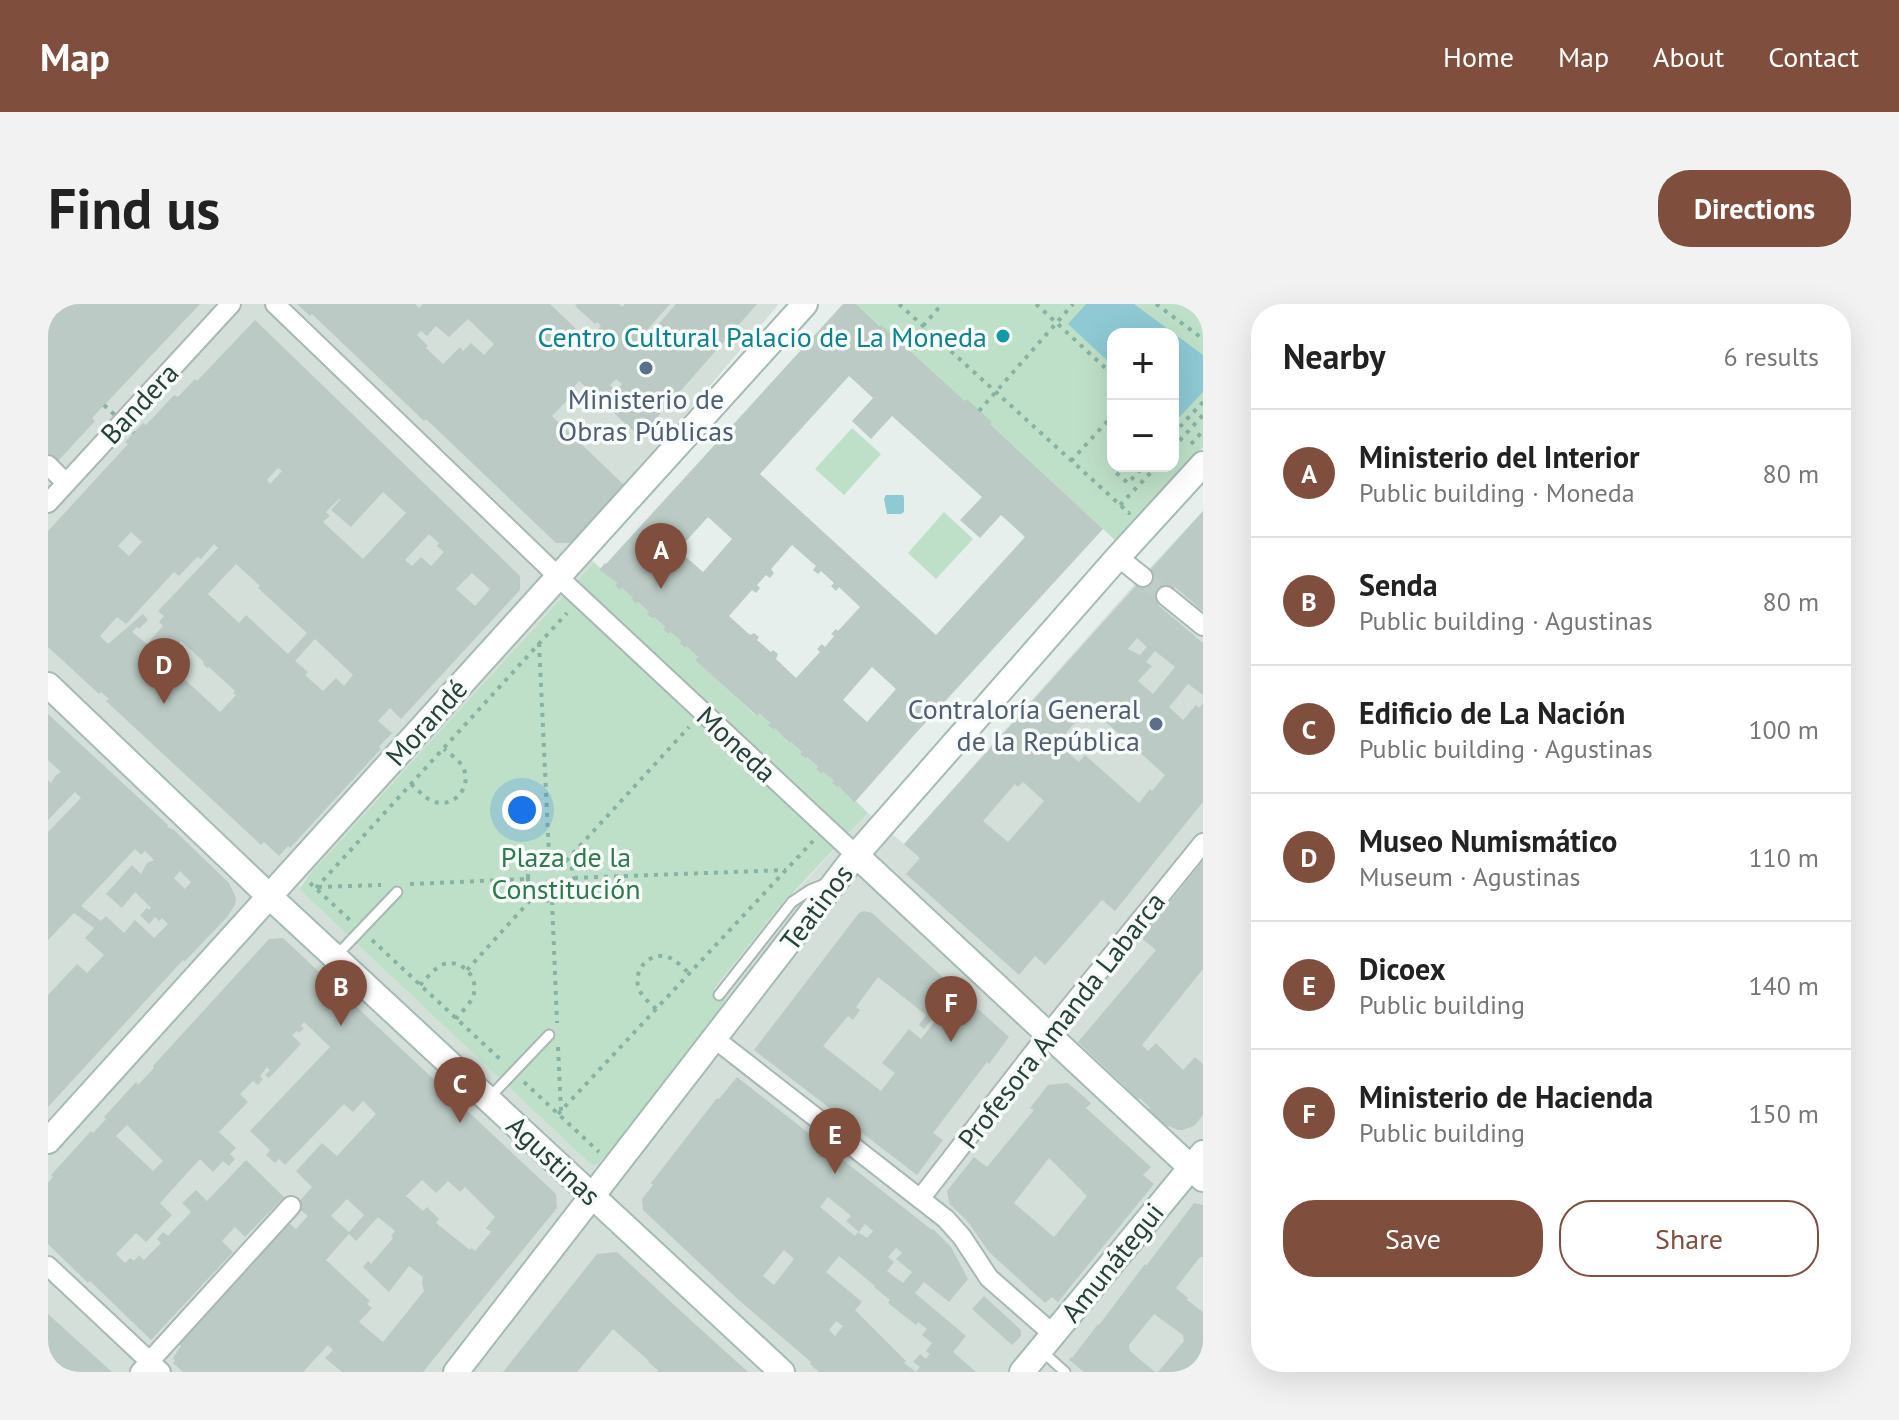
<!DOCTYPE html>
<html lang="en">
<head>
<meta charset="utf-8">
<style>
  body { margin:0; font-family:"PT Sans",sans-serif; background:#f2f2f2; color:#222 }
  .controls { position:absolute; right:24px; top:24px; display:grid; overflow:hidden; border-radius:16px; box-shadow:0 8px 32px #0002 }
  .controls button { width:72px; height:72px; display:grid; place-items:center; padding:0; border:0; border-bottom:2px solid #e0e0e0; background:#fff; color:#222; font:40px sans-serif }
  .you { position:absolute; left:474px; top:506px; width:28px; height:28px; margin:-20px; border:6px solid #fff; border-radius:50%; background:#1a73e8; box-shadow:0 0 0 12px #1a73e833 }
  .badge { display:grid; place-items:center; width:52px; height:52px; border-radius:50%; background:#804e3d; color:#fff; font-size:26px; font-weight:700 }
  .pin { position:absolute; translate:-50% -66px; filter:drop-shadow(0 2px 4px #0008) }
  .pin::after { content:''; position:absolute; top:42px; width:28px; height:24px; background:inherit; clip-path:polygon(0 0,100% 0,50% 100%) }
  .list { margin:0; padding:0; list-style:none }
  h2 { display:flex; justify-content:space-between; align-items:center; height:104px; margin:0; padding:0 32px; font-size:34px }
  h2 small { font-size:26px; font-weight:400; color:#767676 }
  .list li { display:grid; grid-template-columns:52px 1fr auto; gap:24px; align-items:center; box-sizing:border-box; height:128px; padding:0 32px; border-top:2px solid #e0e0e0 }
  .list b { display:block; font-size:30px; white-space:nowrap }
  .list p { margin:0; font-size:26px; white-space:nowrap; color:#767676 }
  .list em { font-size:26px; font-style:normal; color:#767676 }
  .actions { display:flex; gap:16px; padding:24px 32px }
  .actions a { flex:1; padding:18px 0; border:2px solid #804e3d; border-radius:32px; text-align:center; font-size:28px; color:#804e3d }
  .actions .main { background:#804e3d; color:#fff }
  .map { position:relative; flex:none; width:1155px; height:1068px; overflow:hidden; border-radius:32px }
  header { display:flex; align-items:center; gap:48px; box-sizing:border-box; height:112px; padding:0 40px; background:#804e3d; color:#fff }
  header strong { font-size:38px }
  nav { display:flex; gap:44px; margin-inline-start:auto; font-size:28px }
  .intro { display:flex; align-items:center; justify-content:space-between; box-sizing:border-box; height:192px; padding:0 48px }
  h1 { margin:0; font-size:56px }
  .button { padding:20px 36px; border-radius:32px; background:#804e3d; color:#fff; font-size:28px; font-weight:700 }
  main { display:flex; gap:48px; padding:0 48px }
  aside { flex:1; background:#fff; border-radius:32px; box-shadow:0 8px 32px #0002 }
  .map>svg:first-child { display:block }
</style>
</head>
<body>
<header>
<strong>Map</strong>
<nav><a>Home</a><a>Map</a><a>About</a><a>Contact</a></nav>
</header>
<div class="intro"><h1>Find us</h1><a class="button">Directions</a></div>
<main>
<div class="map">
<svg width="1155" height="1068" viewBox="0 0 1155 1068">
  <rect width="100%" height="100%" fill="#e6efeb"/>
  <path fill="#d4dfda" d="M0,0h731l-154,182 -55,56 24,20 -294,323 3,8 286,270h10l9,-10 118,-151 -12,-12 73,-93 2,1 21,-22 58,-63 36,31 229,-258 70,-75v861h-1155z"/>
  <path fill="#bfe0c8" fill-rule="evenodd" d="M808,0h347v143l-86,95 -127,-118 1,-2 -26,-21zM1065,30h60v132h-60z
    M804,124l29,26 -37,41 -29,-26z
    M896,208l29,27 -37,40 -28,-26z
    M546,258l6,6 -1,2 18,13 -1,2 4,4 2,-1 11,10 -1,2 4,4 2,-2 11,10 -1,2 4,5 2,-2 11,10 -2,2 7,3 11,9 -1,2 4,5 2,-2 12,11 -2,3 60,56 3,-3 11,10 -1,1 4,5 2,-1 11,10 -1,2 5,4 1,-2 11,10 -1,2 4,5 2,-2 11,10 -1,2 4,4 2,-1 11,9 -1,3 5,4 1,-2 9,8 -1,2 7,7 2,-2 12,12 -80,85 -1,-1 -73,92 13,13 -119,151 -9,10 -5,2 -5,-2 -286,-270 -3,-5 9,-13z"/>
  <path fill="#8ec9d4" d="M1038,0h48l69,51v37l-30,32v-90h-60v32l-45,-42z
    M838,191h17l1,3v14l-3,2h-14l-3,-15z"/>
  <path fill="#bbcac4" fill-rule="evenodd" d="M0,0h152l-108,114 3,3 -37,40h-3l-7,-6z
    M249,0h118l4,4 4,-4h127l38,36 13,-14 -4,-4 -2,2 -20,-18 2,-2h42l3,3 3,-3h45l-23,26 4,3 25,-29h81l-117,133 -61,-56 -5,6 3,3 -25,26 73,70 -55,57h-14l-130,-124 -2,2 -112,-107 -2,2zM420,15l26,25 -10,11 -13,-12 -8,8 -3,-4 -17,17 -17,-16 2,-2 -11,-11 4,-4 6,5 9,-10 13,11zM568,75l6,5 -6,7 -6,-6z
    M795,0h13l24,22 1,-1 84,76 2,-2 25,23 -2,2 113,105 -187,204 -62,70 -15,-17 -1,2 -6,-5 2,-2 -11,-9 -1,2 -6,-5 2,-2 -11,-10 -1,2 -6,-5 2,-2 -11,-10 -1,2 -15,-16 -1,2 -6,-5 2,-2 -11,-10 -2,3 -62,-56 3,-3 -12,-11 -1,2 -6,-5 2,-2 -11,-9 -2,2 -5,-5 2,-2 -11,-10 -1,2 -6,-5 2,-2 -11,-10 -2,2 -5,-5 2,-1 -11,-10 -2,2 -5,-5 2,-2 -18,-13 6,-7 1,1zM801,72l24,22 -21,23 19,18 21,-23 90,81 -22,23 20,18 21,-23 24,22 -89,98 -176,-161zM660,213l24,22 -29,33 -25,-22zM744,241l24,21 -3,4 5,4 3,-3 13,12 -3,3 5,5 3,-4 21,20 -22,24 -2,-2 -5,5 3,2 -9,11 -3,-3 -5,5 3,3 -24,26 -20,-19 2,-5 -5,-4 -2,2 -14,-12 2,-3 -5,-4 -4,2 -21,-19 23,-26 4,3 4,-5 -3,-3 9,-10 4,3 4,-5 -3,-4zM824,363l24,22 -29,33 -24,-22z
    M207,16l265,256v14l-119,129 -11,-11 -12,13 14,12 -13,14 2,2 -91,99 -2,-2 -9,10 -15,-14 -3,3 -155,-144 3,-2 -8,-7 -2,2 -51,-47v-116l80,-87 -3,-2 15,-16 3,-3 3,2 28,-30 4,2 17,-18 2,2zM230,164l4,3 -12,13 -3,-4zM335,188l23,21 -43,46 -40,-37 7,-6 -4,-4 13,-13 1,1 -9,10 20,17zM83,228l11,10 -13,14 -11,-10zM381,230l10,9 -2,3 7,6 -13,14 -10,-9 -9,9 -7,-6zM166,240l4,4 -60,63 6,5 -5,6 4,4 -16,18 -15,-12 5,-5 2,2 9,-9 -5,-6 -35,30 -8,-8 17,-19 9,7 48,-52 5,4 17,-18 2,-1 3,2zM188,260l24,22 -2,2 49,45 -19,21 -42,-39 -7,8 -31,-29zM424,269l18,16 -15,17 -19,-17zM267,335l38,36 -9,11 -8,-8 -13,13 -18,-16 3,-3 -13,-11zM133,337l23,21 -1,2 4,4 2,-1 26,24 -2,2 3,2 -16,17 -56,-52z
    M1155,207v100l-28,-24 -17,18 45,38v52l-15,-11 -19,23 14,13 13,-15 3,3 4,-5v99l-88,109 -13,-11 -57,65 -10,-9 -16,19 -113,-101 14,-16 -16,-14zM1089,334l10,9 -7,8 -12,-6zM1107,347l20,16 -22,27 -15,-13 14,-15 -6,-4zM1041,403l76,68 -13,16 -2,-2 -11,14 -54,-48 -6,7 -22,-19zM975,478l21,19 -36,41 -25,-21 32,-37 3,3z
    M0,410l120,111 -1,2 7,3 55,53 7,15 -1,7 -8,12 -42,44 -2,-1 -135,147v-112l29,-31 10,9 17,-18 -19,-17 9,-10 -20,-15 -26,27v-108l33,-34 -6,-6 -27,28v-40l3,3 4,-7 6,-4 -13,-12zM87,545l6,6 4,-4 9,9 -7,3 -6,11 -9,-9 -26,29 16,14 13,-16 16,16 -2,2 -2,-2 -7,7 9,9 6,-7 4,4 3,-3 6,6 -14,14 -19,-18 -11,13 -18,-17 -5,5 -20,-15zM132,567l11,11 -6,7 -11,-11z
    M1155,557v108l-61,76 6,6 8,-8 27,27 12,-13 8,7v51l-9,11 -11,4h-6l-8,-4 -1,1 -20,-17 2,-2 -10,-10 -1,2 -61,-58 78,-92 -15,-12z
    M816,607l8,2 137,124 -20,27 -2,-2 -54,71 10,7 -26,35 -163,-125 105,-137zM830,673l48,38 -7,10 5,4 8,-10 3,2 -14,18 -12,-10 -27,34 13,10 -14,18 -58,-45 25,-30 5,4 7,-10 -4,-3z
    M235,634l273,256 1,14 -134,164h-81l-17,-14 8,-8 -5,-5 -25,27h-120l-10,-9 2,-2 -2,-3 8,-12 -3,-3 41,-44 -1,-2 7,-8 2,2 62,-68 7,6 12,-13 -13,-10 17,-19 -16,-16 26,-28 15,13 39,-42 -13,-13 -10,11 -9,-8 -59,61 -6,-6 -4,4 -9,-8 4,-5 -20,-19 80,-84 -26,-25 -3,4 3,2 -5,5 -2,-2 -5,4 9,9 -32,34 -4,-3 5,-5 -3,-3 -7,9 3,3 -5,6 -5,-4 -13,13 8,8 -29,30 17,16 -6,6 5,5 -6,7 -6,-5 -10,11 -13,-13 -40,44 12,12 -26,27 -10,-9 -20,21 9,9 5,-5 4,3 5,-6 5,5 17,-17 -4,-4 6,-7 5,4 23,-24 -9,-9 14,-13 11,11 39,-41 38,37 -39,40 -10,-10 -13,14 11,11 -82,88 -61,-59 -2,2 -40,-39v-61l5,-6 -2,-2 40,-44 2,2 13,-14 -2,-2 32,-35 2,3 16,-17 -1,-2 116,-127zM79,821l36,36 -10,10 -37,-35zM374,876l14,13 12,-12 12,11 5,-5 30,30 -9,11 5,4 -16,19 -4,-3 -1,2 -34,-27 3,-4 -12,-12 -4,4 -17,-15zM299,895l17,16 -15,17 -18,-16zM330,913l17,14 -4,5 2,2 -22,26 -3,-3 -5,6 26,25 20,-26 14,11 -1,7 2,7 -41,51 -24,-20 13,-14 -5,-4 3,-3 -44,-41 23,-26 7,7z
    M689,773l195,153 1,-1 18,18 17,32 -19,23 -25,-20 -9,11 51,43 -13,16 23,20h-157l-9,-8 1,-2 -70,-60 -98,-92 -1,-11 11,-14 -2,-2 66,-85 2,1zM780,893l23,19 -5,5 13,11 6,-8 8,7 -6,7 -9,-6 -3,4 -35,-29zM848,944l6,5 -6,6 16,13 -9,11 -16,-12 7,-9 -6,-5zM736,946l10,9 -20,26 -11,-9zM791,952l36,30 -1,1 16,13 -2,3 28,22 2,-3 9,7 -5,6 10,8 -6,8 4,3 -4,5 -6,-5 -7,8 7,5 -4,5 -12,-9 2,-2 -51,-51 7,-8 -36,-30zM788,1017l7,5 -8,10 -6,-6z
    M1020,779l23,20 -5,5 65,59 -8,8 11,9 -96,118 -6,-5 -7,6 -56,-51 -21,-30 -19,-19 -2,-12 27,-34 13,10 47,-57 -4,-2 18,-23zM1001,854l38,38 -33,41 -40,-34z
    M1146,899l9,2v52h-3l-24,31 12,10 -1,2 16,12v60h-45l26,-31 -1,-6 -29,-21 -25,31 1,6 25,21h-71l-15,-12 2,-3 1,1 26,-34 1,1 46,-61 1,2z
    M569,948l68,63 63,57h-91l1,-2 -10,-8 1,-1 -36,-32 -36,43h-74l94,-118z
    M936,992l37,34v6l-9,9 -40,-36z
    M0,1010l64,58h-64z"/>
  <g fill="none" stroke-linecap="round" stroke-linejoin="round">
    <path stroke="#bfccc8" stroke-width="18" stroke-dasharray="18 9" stroke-linecap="butt" d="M1095,273l23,19"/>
    <g stroke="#a8b8b2" stroke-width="13">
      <path id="lane" d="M287,653l62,-65
        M671,691l73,-93 18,-12 15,-6
        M440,795l61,-64
        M995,1048l22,20"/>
    </g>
    <g stroke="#a8b8b2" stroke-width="22">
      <path id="street" d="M227,0l295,284 286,267
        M0,161l18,18
        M0,199l183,-199
        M1070,253l25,20
        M1118,292l37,30
        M667,735l231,180 16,18 27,41 64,56
        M872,895l128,-165 155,-191
        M0,962l113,106
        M92,1068l151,-166"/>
    </g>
    <g stroke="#a4bbb3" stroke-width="28">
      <path id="secondary" d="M0,381l221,211 513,476
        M808,551l347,324
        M0,837l757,-837
        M408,1068l400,-517 262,-298 85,-93
        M974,1068l181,-219"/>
    </g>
    <path stroke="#86b3a5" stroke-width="4" stroke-dasharray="4 6" stroke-linecap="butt" d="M851,0l230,209 1,-1
      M988,0l77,71
      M1108,0l47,35
      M875,22l19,-22
      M931,107l94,-107
      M1125,130l30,-32
      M1143,140l12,-13
      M1125,144l30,-33
      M1023,157l42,-46
      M1069,162l-4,4 15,13 16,-17
      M1072,201l37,-39
      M491,339l10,212
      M363,480c7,6 13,13 21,17 21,9 41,-14 31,-34 -4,-7 -13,-13 -19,-18
      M480 574a23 23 0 1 1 46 0a23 23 0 1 1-46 0Z
      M518,557l123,-134
      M526,574l212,-8
      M262,579l41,38
      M362,580l118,-5
      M270,583l63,-2
      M268,584l251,-275
      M504,597l5,122
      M324,636l131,122
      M419,666l68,-75
      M372,681c7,-7 14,-17 24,-21 17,-5 34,12 30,29 -2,10 -12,18 -18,26
      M608,705c-6,-6 -14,-12 -17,-20 -7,-18 10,-38 29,-32 8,3 15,11 21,16
      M510,743l3,64
      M476,778l75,70
      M510,810l255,-273"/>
    <use href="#lane" stroke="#fff" stroke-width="9"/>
    <use href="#street" stroke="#fff" stroke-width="18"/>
    <use href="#secondary" stroke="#fff" stroke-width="24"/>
    <path stroke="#86b3a5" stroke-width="4" stroke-dasharray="4 6" stroke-linecap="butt" d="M56,101l30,28"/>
  </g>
  <circle fill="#0f9aa8" stroke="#f7fbf9" stroke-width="3" cx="955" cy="32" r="8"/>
  <g fill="#5c6f8a" stroke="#f7fbf9" stroke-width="3">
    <circle cx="598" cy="64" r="8"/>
    <circle cx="1108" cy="420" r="8"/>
  </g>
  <g text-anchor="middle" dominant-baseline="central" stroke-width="7" stroke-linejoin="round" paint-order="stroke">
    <g font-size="28" fill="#0d838f" stroke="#f7fbf9" text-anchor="end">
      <text x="939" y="32">Centro Cultural Palacio de La Moneda</text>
    </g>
    <g font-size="28" fill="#4e5e75" stroke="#f7fbf9">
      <text x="598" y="94">Ministerio de<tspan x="598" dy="32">Obras Públicas</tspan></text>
      <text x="1092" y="404" text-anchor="end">Contraloría General<tspan x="1092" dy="32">de la República</tspan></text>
    </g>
    <g font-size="28" fill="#24423a" stroke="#f7fbf9">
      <text transform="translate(91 99) rotate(-47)">Bandera</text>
      <text transform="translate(378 418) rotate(-48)">Morandé</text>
      <text transform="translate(689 440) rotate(43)">Moneda</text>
      <text transform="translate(768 603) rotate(-53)">Teatinos</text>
      <text transform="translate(1013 716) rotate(-52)">Profesora Amanda Labarca</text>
      <text transform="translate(506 856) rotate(43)">Agustinas</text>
      <text transform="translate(1064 958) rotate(-51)">Amunátegui</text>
    </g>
    <g font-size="28" fill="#2d7a4b" stroke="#f7fbf9">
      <text x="518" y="552">Plaza de la<tspan x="518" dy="32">Constitución</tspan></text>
    </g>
  </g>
</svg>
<div class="controls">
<button>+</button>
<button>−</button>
</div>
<div class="you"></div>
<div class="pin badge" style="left:613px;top:285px">A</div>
<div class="pin badge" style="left:293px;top:722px">B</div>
<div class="pin badge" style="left:412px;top:819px">C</div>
<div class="pin badge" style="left:116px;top:400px">D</div>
<div class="pin badge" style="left:787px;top:870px">E</div>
<div class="pin badge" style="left:903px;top:738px">F</div>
</div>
<aside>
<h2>Nearby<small>6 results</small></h2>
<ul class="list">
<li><span class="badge">A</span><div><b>Ministerio del Interior</b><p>Public building · Moneda</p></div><em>80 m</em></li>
<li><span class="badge">B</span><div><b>Senda</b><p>Public building · Agustinas</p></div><em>80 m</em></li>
<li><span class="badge">C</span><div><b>Edificio de La Nación</b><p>Public building · Agustinas</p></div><em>100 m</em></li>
<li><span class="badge">D</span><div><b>Museo Numismático</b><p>Museum · Agustinas</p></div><em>110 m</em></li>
<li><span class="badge">E</span><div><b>Dicoex</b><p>Public building</p></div><em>140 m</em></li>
<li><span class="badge">F</span><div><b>Ministerio de Hacienda</b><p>Public building</p></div><em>150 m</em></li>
</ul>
<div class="actions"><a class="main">Save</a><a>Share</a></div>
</aside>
</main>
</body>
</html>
